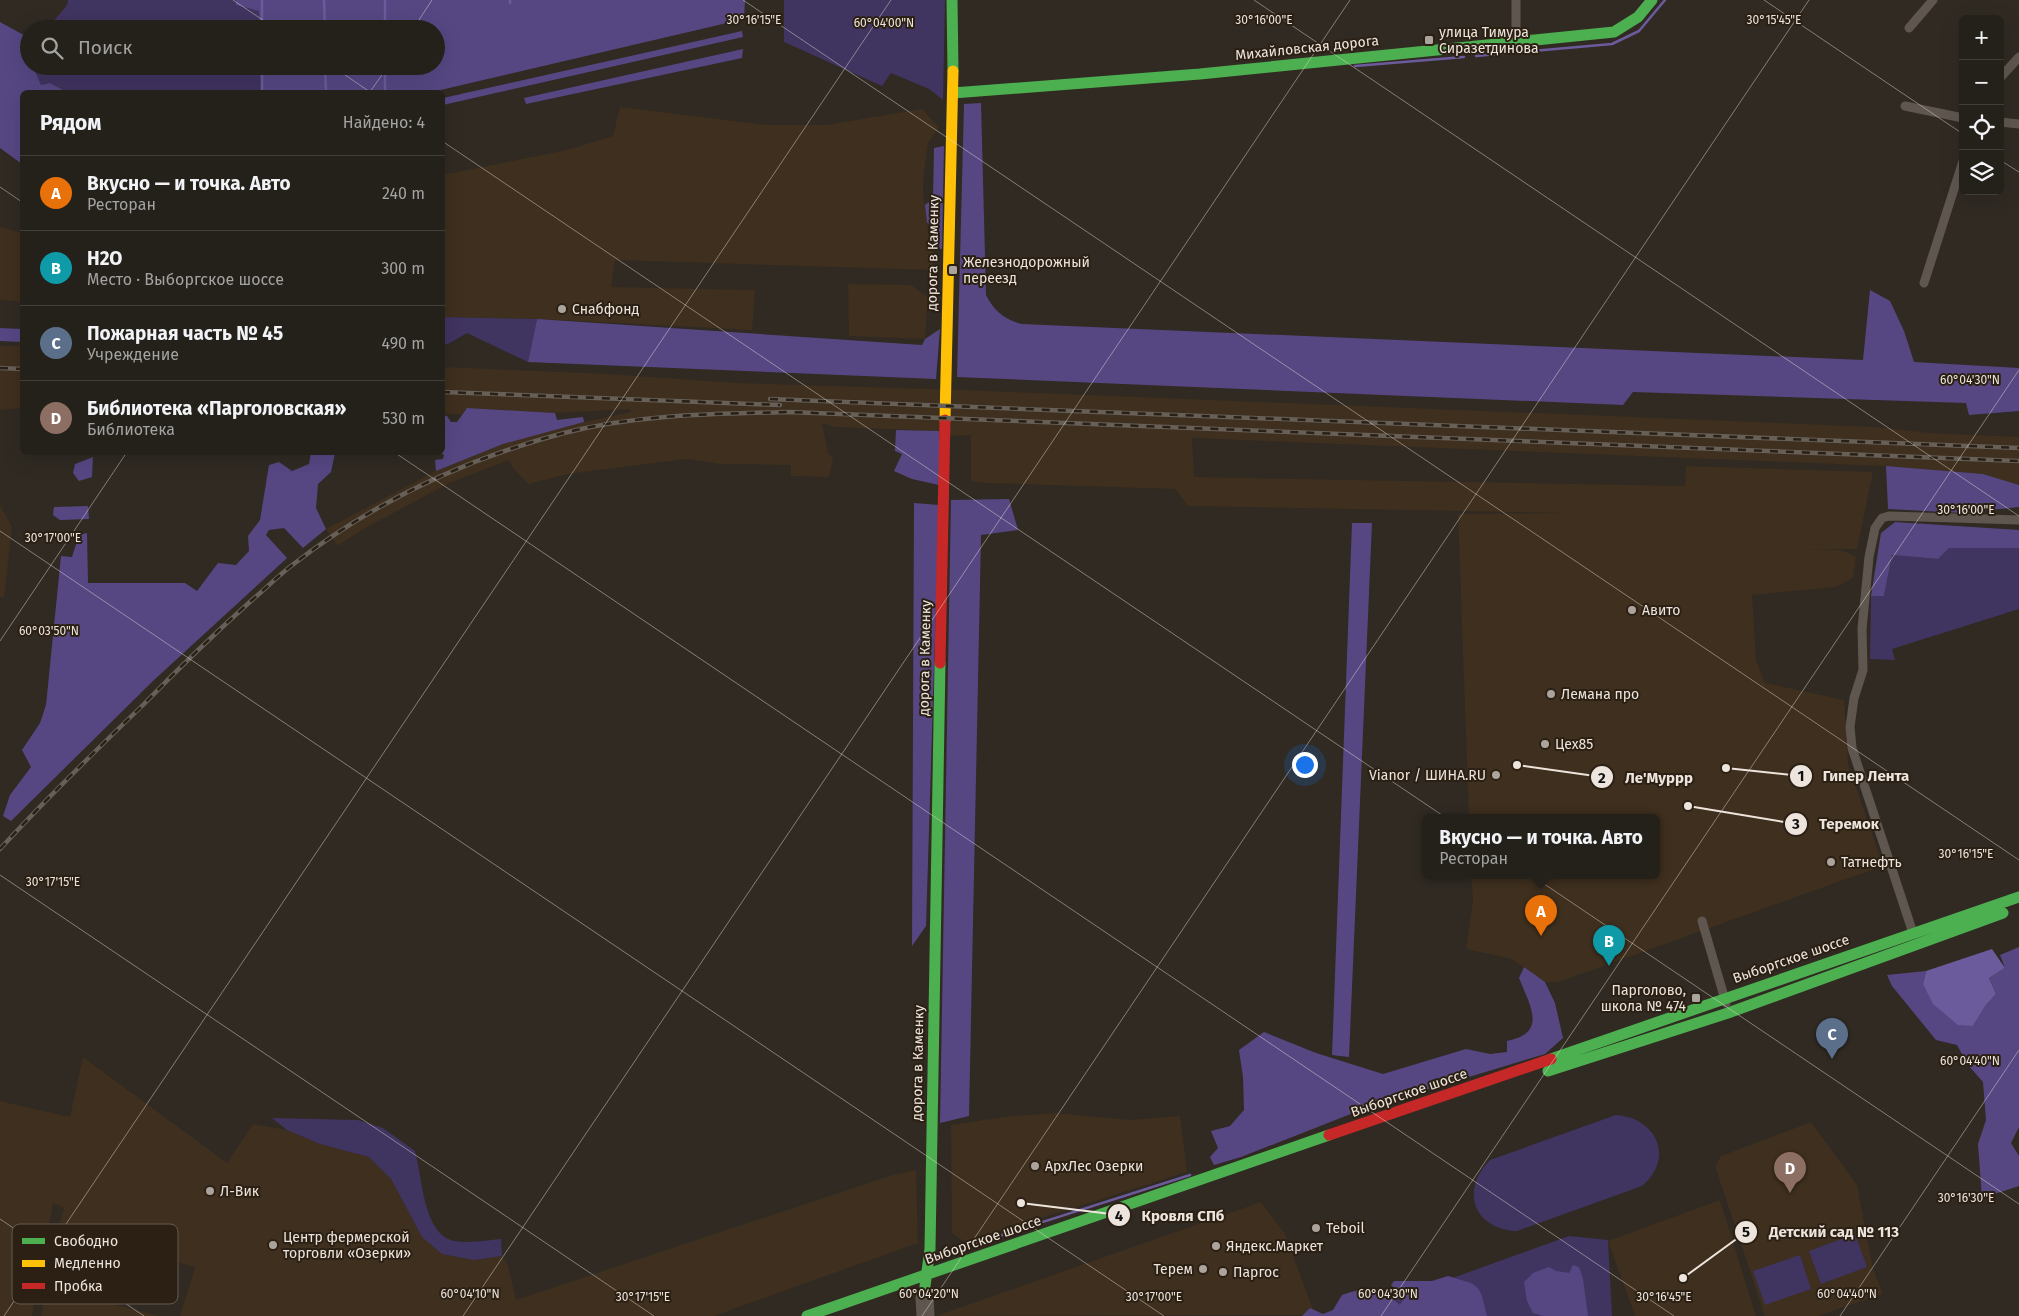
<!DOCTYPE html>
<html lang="ru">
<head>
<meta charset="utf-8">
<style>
  body { margin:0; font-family:"Fira Sans",sans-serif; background:#2c2823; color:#f1f3f6 }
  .controls { position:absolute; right:15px; top:15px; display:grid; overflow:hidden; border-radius:8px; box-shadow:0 5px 20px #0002 }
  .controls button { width:45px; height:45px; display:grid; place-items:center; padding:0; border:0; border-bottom:1px solid #413e39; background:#24201a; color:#f1f3f6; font:25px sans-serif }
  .you { position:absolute; left:1304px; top:764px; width:18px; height:18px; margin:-12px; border:4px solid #fff; border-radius:50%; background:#1a73e8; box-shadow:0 0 0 8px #1a73e833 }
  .badge { display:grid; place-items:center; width:32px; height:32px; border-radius:50%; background:#db2777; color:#fff; font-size:16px; font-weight:700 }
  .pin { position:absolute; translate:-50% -41px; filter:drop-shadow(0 1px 2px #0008) }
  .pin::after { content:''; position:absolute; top:26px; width:18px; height:15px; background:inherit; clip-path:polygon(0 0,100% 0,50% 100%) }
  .popup { position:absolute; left:1422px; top:814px; width:238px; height:65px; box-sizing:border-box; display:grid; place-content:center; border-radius:8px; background:#24201a; filter:drop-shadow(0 1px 4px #0005); font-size:16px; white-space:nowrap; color:#a3a3a2 }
  .popup b { font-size:19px; color:#f1f3f6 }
  .popup::after { content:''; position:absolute; left:50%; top:100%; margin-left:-10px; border:10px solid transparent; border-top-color:#24201a }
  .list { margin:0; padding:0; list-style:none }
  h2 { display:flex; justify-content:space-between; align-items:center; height:65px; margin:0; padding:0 20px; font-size:21px }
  h2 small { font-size:16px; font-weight:400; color:#a3a3a2 }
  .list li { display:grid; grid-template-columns:32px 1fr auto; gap:15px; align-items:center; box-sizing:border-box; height:75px; padding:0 20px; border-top:1px solid #413e39 }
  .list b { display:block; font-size:19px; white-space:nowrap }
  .list p { margin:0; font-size:16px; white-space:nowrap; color:#a3a3a2 }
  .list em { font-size:16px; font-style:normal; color:#a3a3a2 }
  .icon { flex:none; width:28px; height:28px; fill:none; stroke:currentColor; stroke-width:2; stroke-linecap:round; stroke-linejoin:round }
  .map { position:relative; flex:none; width:2019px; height:1316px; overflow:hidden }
  .search { position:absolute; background:#24201a; box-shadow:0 5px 20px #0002; left:20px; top:20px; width:425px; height:55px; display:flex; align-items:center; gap:12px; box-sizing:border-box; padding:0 18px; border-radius:28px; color:#a3a3a2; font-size:19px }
  .panel { position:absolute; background:#24201a; box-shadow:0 5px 20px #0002; left:20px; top:90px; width:425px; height:365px; border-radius:8px }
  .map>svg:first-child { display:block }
</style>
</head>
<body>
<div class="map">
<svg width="2019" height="1316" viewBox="0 0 2019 1316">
  <rect width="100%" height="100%" fill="#302a23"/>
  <path fill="#3e2f1e" d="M620,107l147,18h60l95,-16 17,18 -11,16 -4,28 -1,20 7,54 5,9 -3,16 -317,-10 -4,27 144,3 -3,40 -215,-11 -94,-2 -1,-142 125,-25 46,-14z
    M0,227l22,6v69l-22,-2z
    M848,284l63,1 17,12 -3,42 -76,-3z
    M0,346h22v62l-22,2z
    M443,367l165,7 129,9 227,7 719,29 194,8 53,6 89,4v48l-36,-11 -97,-8 -694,-28 2,39 491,9 1,-20 187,6 -16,77h-49l32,1 16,6 -3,22 -17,9 -84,8 4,66 9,22 79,17 4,64 35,102 -327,117 -11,-1 -33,-23 -46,-10 7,-48 -2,-26h185v-58h-187l-11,-303 108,-1 -378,-7 -13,-17 -190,-6 -14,-2v-46l-22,1 -10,-5 -104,-4 -13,-4 6,30 5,4 -4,20 -38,-1v-11l-71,-1 -33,-5 -119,15 -40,10 -16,-17 -3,-7 -60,23 -87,47 -24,16 -12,-17 110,-58 67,-27 49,-15 79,-17 -1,-3 -75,4 -88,-5 -6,7 -18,-2z
    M0,505l12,22 -8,71 -4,-1z
    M83,1057l144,106 26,-39 34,6 33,14 49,13 22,22 31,58 52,23 28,-4 6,9 8,35 376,-125 24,-5 2,73 -204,73h-534l15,-49 -138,-34 7,-25 -11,-5 -21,113h-32v-215l70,16z
    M1056,1113l74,7 50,-4 7,56 -222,70 -13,-9 -1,-108 60,-9z
    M1811,1122l46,63 16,84 10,25 -66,22h-52l-50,-150 6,-10z
    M1720,1200l36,116h-121l-27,-75z
    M1261,1202l24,32 30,81 -379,1z
    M46,1287l59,15 53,14h-117z"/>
  <path fill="#403460" d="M68,0h168v5l24,6v18h-213l20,-24z
    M784,0h161l-2,100 -14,-11 -38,-16 -9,13 -98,-44z
    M33,66h227l1,26h-194l-17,-9 -9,2z
    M443,317l94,2 -9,43 -61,-29 -19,11h-5z
    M1949,548h70v61l-127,40 3,11 -25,-1 1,-63h13l8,-41 45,4z
    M1616,1115c41,3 59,43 26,71l-125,45c-44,-2 -57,-41 -27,-71z
    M272,1118l86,2 25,8 32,23c7,25 8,76 33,88 12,6 40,1 53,0l1,17 -28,4 -32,-6 -20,-17 -31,-58 -22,-22 -49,-13 -33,-14z
    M1855,1234l12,33 -46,17 -12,-33z
    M1569,1236l39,4 4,76h-265z
    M1800,1255l11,34 -46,16 -12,-34z"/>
  <path fill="#564783" d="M236,0h509l-1,19 -312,73h-171l-1,-26h176v-37h-176l-1,-18 -23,-6z
    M0,22l29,16v28h4l8,19 9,-2 17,9h-45v72l-22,-16z
    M742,31l1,6 -300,68v-7z
    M743,49l-1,9 -216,46 -2,-6z
    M981,103l5,192c8,16 19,25 36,29l841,36 7,-70 20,11 14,30 10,31 105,6v43l-50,4 -3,-12 -333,-11 -10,13 -666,-28 7,-273z
    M944,146l-2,103 -10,-2v-22l-5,-2 -2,-18 8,-6 1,-51z
    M537,319l385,26 3,-6 15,-10 -4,50 -408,-17z
    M0,328l22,1v13l-22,-1z
    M467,408l88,5 2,7 26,-3 1,5 -81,22 -67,27 -1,-11 8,-1 1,-4 -3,-2 2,-38 4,1 4,6h6z
    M896,430l43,1v54l-27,-6 -18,-8 8,-17 -7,-3z
    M311,453h24l-4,19 -13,12 -2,24 10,21 -23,19 -19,-20 -15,2 -3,5 21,23 -133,122 -143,141 -8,-5 7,-21 21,-28 -9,-17 18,-27 6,-18 15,-149 11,1 7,-22 8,-2 1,50h97l12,8 21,-28 18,2 13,-14 -1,-15 12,-16 9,-55 10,-3 13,9 17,-7z
    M93,457l-1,20 -13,4 -6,-8 2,-9z
    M1886,466l97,8 36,11v22l-56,6 -75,-4z
    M1009,499l9,31 -37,5 -12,581 -29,7 11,-623z
    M914,503l25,2 -13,421 -14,20z
    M88,506l1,13 -29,1 -7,-5 1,-8z
    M1895,522l124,8v18h-70l-11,11 -46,-4 -8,41h-13l10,-63z
    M1352,523h20l-23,534 -17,-2z
    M2019,947v180l-8,16 8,13v30l-37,12 -4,-54 8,-24 -3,-38 -15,-17 -11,-20 -21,-5 -44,-54 -5,-11 39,-4 -3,13 50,42 13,-21 10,-11 -7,-16 16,-10 -5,-13z
    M1524,967l21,15 10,21 8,35 -18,16 -179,54 -125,49 -27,8 -4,-8 8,-9 -7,-17 19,-5 14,-16 -1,-33 -4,-27 25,-18 52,21 67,21 83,-25 24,5 17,-2v-11c42,-8 22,-37 12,-63z
    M1573,1265l6,2 4,12 5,37h-45l-10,-3 -6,-12 -3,-19 9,-9 16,-6 7,4 13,2z
    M1448,1276c33,10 31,6 39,40h-185l8,-8 13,6 10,-4 9,-15c29,-9 33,-10 58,10l3,-5 -6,-10 -6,-5 3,-4h38z"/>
  <path fill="#6b5b9d" d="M1992,949l13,19 -16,10 7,16 -10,11 -13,21 -15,-1 -25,-21 -10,-20 3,-13z"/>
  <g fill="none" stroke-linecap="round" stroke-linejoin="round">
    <path stroke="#6b5b9d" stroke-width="2.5" d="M324,0l1,29
      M510,0v3
      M262,29v-29
      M385,29v-29
      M1476,56l136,-12 27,-13 26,-31
      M325,66l1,26
      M1355,66l109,-9
      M262,92v-26
      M385,92v-26
      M977,1243l213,-68"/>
    <path stroke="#5f574f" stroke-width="9" d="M1909,28l24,-28
      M1516,42v-42
      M2000,78l19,-21
      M1905,106l58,12
      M2000,122l19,2
      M1924,283l39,-122
      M1702,921l24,82
      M1913,933l-61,-185 -2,-21 4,-29 9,-28 -1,-41 7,-72 6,-29 7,-10 7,-2 130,4
      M925,1286l4,10 1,20
      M921,1316l-1,-18 5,-12"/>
    <path stroke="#4caf50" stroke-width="11" d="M952,0l1,71
      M953,93l247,-19 414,-42 24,-15 14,-17
      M1551,1059l468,-162
      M1548,1071l180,-58 275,-100
      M925,1286l5,-37 10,-586
      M807,1316l522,-181"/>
    <path stroke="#ffc107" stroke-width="11" d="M945,420l8,-349"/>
    <path stroke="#c62828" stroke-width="11" d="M940,663l5,-243
      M1329,1135l222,-76"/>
    <g stroke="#666059" stroke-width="4.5">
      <path id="rail" d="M0,368l22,1
        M442,392l338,13
        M770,399l1249,49
        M0,849c46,-50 94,-97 143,-144 35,-36 71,-71 109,-105 13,-11 25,-23 39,-34 81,-63 174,-107 273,-133 74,-19 150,-19 225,-21l1230,49"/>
    </g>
    <use href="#rail" stroke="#2b2013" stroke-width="2.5" stroke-dasharray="8" stroke-linecap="butt"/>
  </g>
  <path fill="none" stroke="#ede5dd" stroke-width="1" stroke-opacity="0.45" d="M233,0l43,29M743,0l1276,860M1254,0l765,516M1764,0l199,134M413,29l19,-29M332,66l38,26M370,92l18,-26M442,141l1577,1063M2000,160l19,12M0,187l22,15M394,452l1280,864M0,531l1164,785M0,641l127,-189M0,875l654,441M0,1219l144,97M4,1316l887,-1316M463,1316l887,-1316M922,1316l887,-1316M1381,1316l638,-946M1840,1316l179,-266"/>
  <g fill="#aba49c" stroke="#2b2013" stroke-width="2">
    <rect x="1424" y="35" width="10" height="10" rx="2.5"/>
    <rect x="948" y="265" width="10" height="10" rx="2.5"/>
    <circle cx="562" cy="309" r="5"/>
    <circle cx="1632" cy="610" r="5"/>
    <circle cx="1551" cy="694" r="5"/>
    <circle cx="1545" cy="744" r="5"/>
    <circle cx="1496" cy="775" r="5"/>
    <circle cx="1831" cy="862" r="5"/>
    <rect x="1691" y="993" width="10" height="10" rx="2.5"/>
    <circle cx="1035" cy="1166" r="5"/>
    <circle cx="210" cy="1191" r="5"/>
    <circle cx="1316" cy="1228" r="5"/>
    <circle cx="273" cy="1245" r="5"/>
    <circle cx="1216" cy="1246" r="5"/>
    <circle cx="1203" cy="1269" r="5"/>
    <circle cx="1223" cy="1272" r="5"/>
  </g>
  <g text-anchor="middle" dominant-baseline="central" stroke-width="4" stroke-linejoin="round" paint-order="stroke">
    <g font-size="14" fill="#ede5dd" stroke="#2b2013" text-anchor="start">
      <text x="1439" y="32">улица Тимура<tspan x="1439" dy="16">Сиразетдинова</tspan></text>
      <text x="963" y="262">Железнодорожный<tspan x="963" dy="16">переезд</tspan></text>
      <text x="572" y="309">Снабфонд</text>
      <text x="1642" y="610">Авито</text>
      <text x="1561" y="694">Лемана про</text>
      <text x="1555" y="744">Цех85</text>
      <text x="1486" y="775" text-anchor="end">Vianor / ШИНА.RU</text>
      <text x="1841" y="862">Татнефть</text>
      <text x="1686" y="990" text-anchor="end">Парголово,<tspan x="1686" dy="16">школа № 474</tspan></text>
      <text x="1045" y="1166">АрхЛес Озерки</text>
      <text x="220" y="1191">Л-Вик</text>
      <text x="1326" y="1228">Teboil</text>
      <text x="283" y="1237">Центр фермерской<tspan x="283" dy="16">торговли «Озерки»</tspan></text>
      <text x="1226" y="1246">Яндекс.Маркет</text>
      <text x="1193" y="1269" text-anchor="end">Терем</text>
      <text x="1233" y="1272">Паргос</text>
    </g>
    <g font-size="14" fill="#ede5dd" stroke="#2b2013">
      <text transform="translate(1307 48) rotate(-6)">Михайловская дорога</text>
      <text transform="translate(933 253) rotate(-89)">дорога в Каменку</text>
      <text transform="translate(925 658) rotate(-89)">дорога в Каменку</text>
      <text transform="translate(1791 959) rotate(-19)">Выборгское шоссе</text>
      <text transform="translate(918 1063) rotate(-89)">дорога в Каменку</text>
      <text transform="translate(1409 1093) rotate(-19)">Выборгское шоссе</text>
      <text transform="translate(983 1240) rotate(-19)">Выборгское шоссе</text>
    </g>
  </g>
  <rect x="12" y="1224" width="166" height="80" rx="8" fill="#2b2013" stroke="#655b50" stroke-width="1"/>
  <rect x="22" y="1238" width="23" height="6" fill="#4caf50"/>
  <rect x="22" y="1260" width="23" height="7" fill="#ffc107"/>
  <rect x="22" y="1283" width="23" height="6" fill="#c62828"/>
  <g font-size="14" fill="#ede5dd">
    <text x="54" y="1246">Свободно</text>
    <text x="54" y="1268">Медленно</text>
    <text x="54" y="1291">Пробка</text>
  </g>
  <g font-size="12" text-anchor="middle" fill="#ede5dd" stroke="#2b2013" stroke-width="4" stroke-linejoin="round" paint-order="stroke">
    <text x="754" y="24">30°16'15"E</text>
    <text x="1774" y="24">30°15'45"E</text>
    <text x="1264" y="24">30°16'00"E</text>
    <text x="884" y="27">60°04'00"N</text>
    <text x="1970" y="384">60°04'30"N</text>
    <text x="1966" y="514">30°16'00"E</text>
    <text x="53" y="542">30°17'00"E</text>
    <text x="49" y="635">60°03'50"N</text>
    <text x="1966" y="858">30°16'15"E</text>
    <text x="53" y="886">30°17'15"E</text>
    <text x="1970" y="1065">60°04'40"N</text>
    <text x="1966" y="1202">30°16'30"E</text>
    <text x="470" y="1298">60°04'10"N</text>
    <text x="929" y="1298">60°04'20"N</text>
    <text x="1388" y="1298">60°04'30"N</text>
    <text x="1847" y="1298">60°04'40"N</text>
    <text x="643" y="1301">30°17'15"E</text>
    <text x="1154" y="1301">30°17'00"E</text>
    <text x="1664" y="1301">30°16'45"E</text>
  </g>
  <path fill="none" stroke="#ede5dd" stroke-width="2" d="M1726 768L1801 776M1517 765L1602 777M1688 806L1796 824M1021 1203L1119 1215M1683 1278L1746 1232"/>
  <g fill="#ede5dd" stroke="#2b2013" stroke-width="2">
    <circle cx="1726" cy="768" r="5"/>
    <circle cx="1517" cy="765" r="5"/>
    <circle cx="1688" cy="806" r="5"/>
    <circle cx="1021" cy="1203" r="5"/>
    <circle cx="1683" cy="1278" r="5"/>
    <circle cx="1801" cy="776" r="12"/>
    <circle cx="1602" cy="777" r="12"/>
    <circle cx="1796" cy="824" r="12"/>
    <circle cx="1119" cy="1215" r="12"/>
    <circle cx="1746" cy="1232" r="12"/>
  </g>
  <g font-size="15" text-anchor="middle" font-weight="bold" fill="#111">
    <text x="1801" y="781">1</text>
    <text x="1602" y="783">2</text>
    <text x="1796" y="829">3</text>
    <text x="1119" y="1221">4</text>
    <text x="1746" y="1237">5</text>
  </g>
  <g font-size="15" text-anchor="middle" font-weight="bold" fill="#ede5dd" stroke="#2b2013" stroke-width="4" stroke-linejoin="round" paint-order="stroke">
    <text x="1866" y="781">Гипер Лента</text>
    <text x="1659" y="783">Ле'Муррр</text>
    <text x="1849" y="829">Теремок</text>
    <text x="1183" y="1221">Кровля СПб</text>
    <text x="1834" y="1237">Детский сад № 113</text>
  </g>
</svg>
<div class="controls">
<button>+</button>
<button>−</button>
<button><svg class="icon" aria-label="locate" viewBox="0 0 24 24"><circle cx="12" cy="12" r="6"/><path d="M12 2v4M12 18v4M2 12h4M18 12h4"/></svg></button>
<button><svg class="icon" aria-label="layers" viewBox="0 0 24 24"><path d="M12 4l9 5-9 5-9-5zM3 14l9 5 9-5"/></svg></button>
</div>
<div class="you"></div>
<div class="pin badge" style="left:1541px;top:936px;background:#e8710a">A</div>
<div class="popup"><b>Вкусно — и точка. Авто</b>Ресторан</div>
<div class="pin badge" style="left:1609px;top:966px;background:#0f9aa8">B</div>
<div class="pin badge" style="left:1832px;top:1059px;background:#5c6f8a">C</div>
<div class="pin badge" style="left:1790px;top:1193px;background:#8d6e63">D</div>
<div class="search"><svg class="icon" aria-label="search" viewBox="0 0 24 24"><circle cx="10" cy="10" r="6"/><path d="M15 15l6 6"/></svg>Поиск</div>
<section class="panel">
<h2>Рядом<small>Найдено: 4</small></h2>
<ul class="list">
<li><span class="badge" style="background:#e8710a">A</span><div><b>Вкусно — и точка. Авто</b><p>Ресторан</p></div><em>240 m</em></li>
<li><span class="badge" style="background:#0f9aa8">B</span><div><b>H2O</b><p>Место · Выборгское шоссе</p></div><em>300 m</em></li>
<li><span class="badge" style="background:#5c6f8a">C</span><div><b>Пожарная часть № 45</b><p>Учреждение</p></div><em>490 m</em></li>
<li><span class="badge" style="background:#8d6e63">D</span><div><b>Библиотека «Парголовская»</b><p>Библиотека</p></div><em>530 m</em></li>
</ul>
</section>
</div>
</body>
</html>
